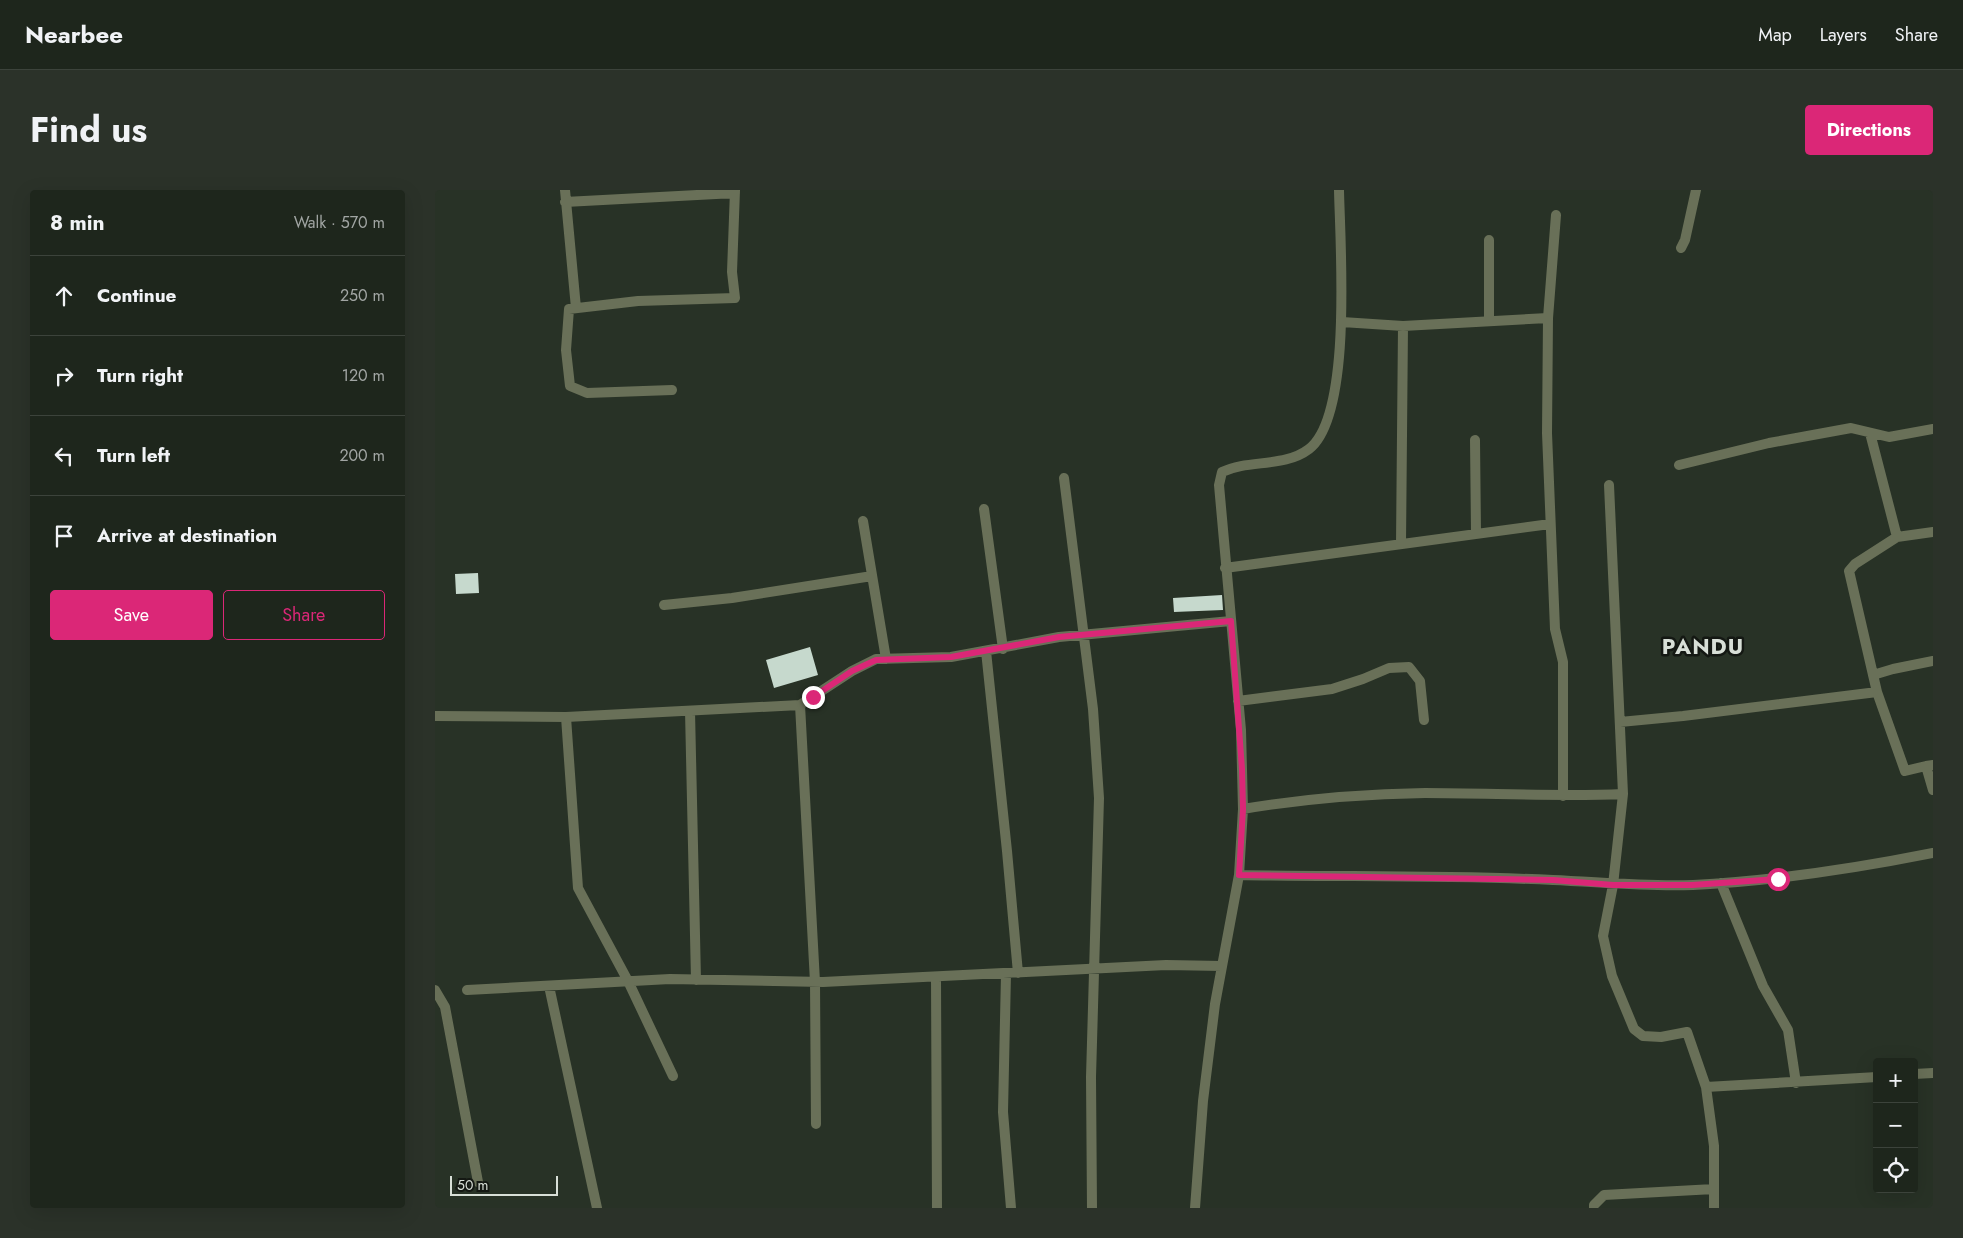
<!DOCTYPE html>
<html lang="en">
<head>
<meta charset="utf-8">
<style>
  body { margin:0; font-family:Jost,sans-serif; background:#2b3229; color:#f1f3f6 }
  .controls { position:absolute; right:15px; bottom:15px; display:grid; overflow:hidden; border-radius:5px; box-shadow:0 5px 20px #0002 }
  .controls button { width:45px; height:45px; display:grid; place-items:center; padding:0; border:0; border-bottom:1px solid #3c433b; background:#1e261c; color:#f1f3f6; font:25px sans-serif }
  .scale { position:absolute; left:15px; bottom:12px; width:108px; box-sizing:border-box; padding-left:5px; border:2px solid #d8dfd7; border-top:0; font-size:14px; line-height:18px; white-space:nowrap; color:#d8dfd7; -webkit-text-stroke:4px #141813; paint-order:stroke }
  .stop { position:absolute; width:15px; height:15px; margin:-11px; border:4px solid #db2777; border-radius:50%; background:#fff }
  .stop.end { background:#db2777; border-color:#fff; box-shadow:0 1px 5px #0008 }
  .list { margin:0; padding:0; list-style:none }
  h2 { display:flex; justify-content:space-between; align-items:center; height:65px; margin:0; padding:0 20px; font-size:21px }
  h2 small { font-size:16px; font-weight:400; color:#a1a5a3 }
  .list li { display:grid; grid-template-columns:32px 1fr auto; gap:15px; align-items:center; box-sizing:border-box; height:80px; padding:0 20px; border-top:1px solid #3c433b }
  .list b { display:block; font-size:19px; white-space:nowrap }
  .list em { font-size:16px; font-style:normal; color:#a1a5a3 }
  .actions { display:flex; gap:10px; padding:15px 20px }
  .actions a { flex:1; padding:11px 0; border:1px solid #db2777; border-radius:5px; text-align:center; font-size:18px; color:#db2777 }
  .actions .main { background:#db2777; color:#fff }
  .icon { flex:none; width:28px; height:28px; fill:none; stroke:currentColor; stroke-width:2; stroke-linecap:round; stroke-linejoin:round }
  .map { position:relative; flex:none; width:1498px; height:1018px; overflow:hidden; border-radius:5px }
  header { display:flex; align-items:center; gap:30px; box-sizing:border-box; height:70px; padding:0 25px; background:#1e261c; border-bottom:1px solid #3c433b }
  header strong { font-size:24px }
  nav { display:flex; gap:28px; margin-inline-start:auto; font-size:18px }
  .intro { display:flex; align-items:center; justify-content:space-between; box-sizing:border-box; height:120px; padding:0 30px }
  h1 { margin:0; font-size:35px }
  .button { padding:12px 22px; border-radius:5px; background:#db2777; color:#fff; font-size:18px; font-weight:700 }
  main { display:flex; gap:30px; padding:0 30px }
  aside { flex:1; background:#1e261c; border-radius:5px; box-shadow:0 5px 20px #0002 }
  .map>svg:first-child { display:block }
</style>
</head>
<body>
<header>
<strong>Nearbee</strong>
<nav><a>Map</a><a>Layers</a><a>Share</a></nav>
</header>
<div class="intro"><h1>Find us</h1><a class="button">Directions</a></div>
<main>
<aside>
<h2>8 min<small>Walk · 570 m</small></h2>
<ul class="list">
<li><svg class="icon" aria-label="ahead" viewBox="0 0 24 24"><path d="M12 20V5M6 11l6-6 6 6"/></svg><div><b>Continue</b></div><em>250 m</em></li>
<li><svg class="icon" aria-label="right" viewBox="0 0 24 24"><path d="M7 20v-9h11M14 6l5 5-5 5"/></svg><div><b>Turn right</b></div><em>120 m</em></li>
<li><svg class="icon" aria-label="left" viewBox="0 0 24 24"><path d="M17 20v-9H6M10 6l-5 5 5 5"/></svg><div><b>Turn left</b></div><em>200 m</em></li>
<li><svg class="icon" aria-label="arrive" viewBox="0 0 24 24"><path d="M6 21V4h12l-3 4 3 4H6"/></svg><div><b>Arrive at destination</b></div></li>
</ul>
<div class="actions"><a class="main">Save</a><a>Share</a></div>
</aside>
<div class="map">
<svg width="1498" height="1018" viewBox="0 0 1498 1018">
  <rect width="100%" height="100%" fill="#283226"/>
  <path fill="#c6d9cd" d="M43,383l1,20 -23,1 -1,-20z
    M787,405l1,15 -49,2 -1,-14z
    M375,457l8,28 -44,13 -8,-28z"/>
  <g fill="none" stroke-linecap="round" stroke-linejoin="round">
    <path stroke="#697058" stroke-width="10" d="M130,0l11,118
      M130,12l170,-9
      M1121,25l-8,103 -1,115 8,196 8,33v134
      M1246,58l4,-8 11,-50
      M1054,131v-81
      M907,132l61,4 145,-8
      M237,200l-85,3 -17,-7 -4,-36 3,-41 69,-8 97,-3 -3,-26 3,-82
      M1435,243l27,104 36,-5
      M1040,250l1,93
      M1244,275l90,-22 82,-15 38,9 44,-8
      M629,288l29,231 6,89 -8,279 1,131
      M1174,295l14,309 -10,91 -10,51 9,40 22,53 9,7 18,1 26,-5 19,55 8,59v62
      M549,319l19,140
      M428,331l23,138
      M1462,347l-42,27 -6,7 28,121 28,79 21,-5
      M966,354l2,-218
      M790,378l325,-44
      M229,415l68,-7 140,-22
      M551,461l21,200 11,122
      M1438,485l20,-6 40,-8
      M803,511l94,-12 31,-10 26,-11 20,-1 11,14 4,39
      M365,515l15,277 1,142
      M255,521l6,269
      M0,526l131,1
      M1185,532l63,-6 194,-24
      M1498,575l-7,1 7,24
      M808,619c59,-10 122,-15 182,-16 66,0 132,4 198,1
      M804,685c104,2 209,0 314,5 47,2 93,7 140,5 81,-4 160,-16 240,-32
      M1286,693l42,103 25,44 8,53
      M571,784l-3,138 8,96
      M501,787l1,231
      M114,796l48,222
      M0,800l10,17 33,175
      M32,800l203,-11 153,3 343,-17 56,1
      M1479,884l19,-1
      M238,886l-45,-95 -50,-93 -12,-171 234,-12 52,-34 24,-12 75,-2 108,-20 172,-16
      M1271,897l171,-10
      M760,1018l8,-107 12,-97 24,-129 4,-66 -2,-79 -22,-245 3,-13c27,-13 62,-4 87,-23 44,-34 31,-205 30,-259
      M1159,1018v-3l10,-10 110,-6"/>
  </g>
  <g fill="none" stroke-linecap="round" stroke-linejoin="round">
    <path stroke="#db2777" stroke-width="6" d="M378,507l39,-26 24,-11 75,-3 108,-20 172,-16 11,148 1,40 -4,66 314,5 60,5h79l86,-6"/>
  </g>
  <g text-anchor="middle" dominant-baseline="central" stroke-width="5" stroke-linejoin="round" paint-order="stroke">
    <g font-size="22" font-weight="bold" letter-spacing="1" fill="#d8dfd7" stroke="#141813">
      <text x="1268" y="456">PANDU</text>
    </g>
  </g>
</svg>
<div class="controls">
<button>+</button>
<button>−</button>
<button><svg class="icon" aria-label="locate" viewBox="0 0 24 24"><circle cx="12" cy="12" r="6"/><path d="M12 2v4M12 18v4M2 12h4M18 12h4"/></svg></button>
</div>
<div class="scale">50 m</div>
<div class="stop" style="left:1343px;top:689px"></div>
<div class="stop end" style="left:378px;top:507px"></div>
</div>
</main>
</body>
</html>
